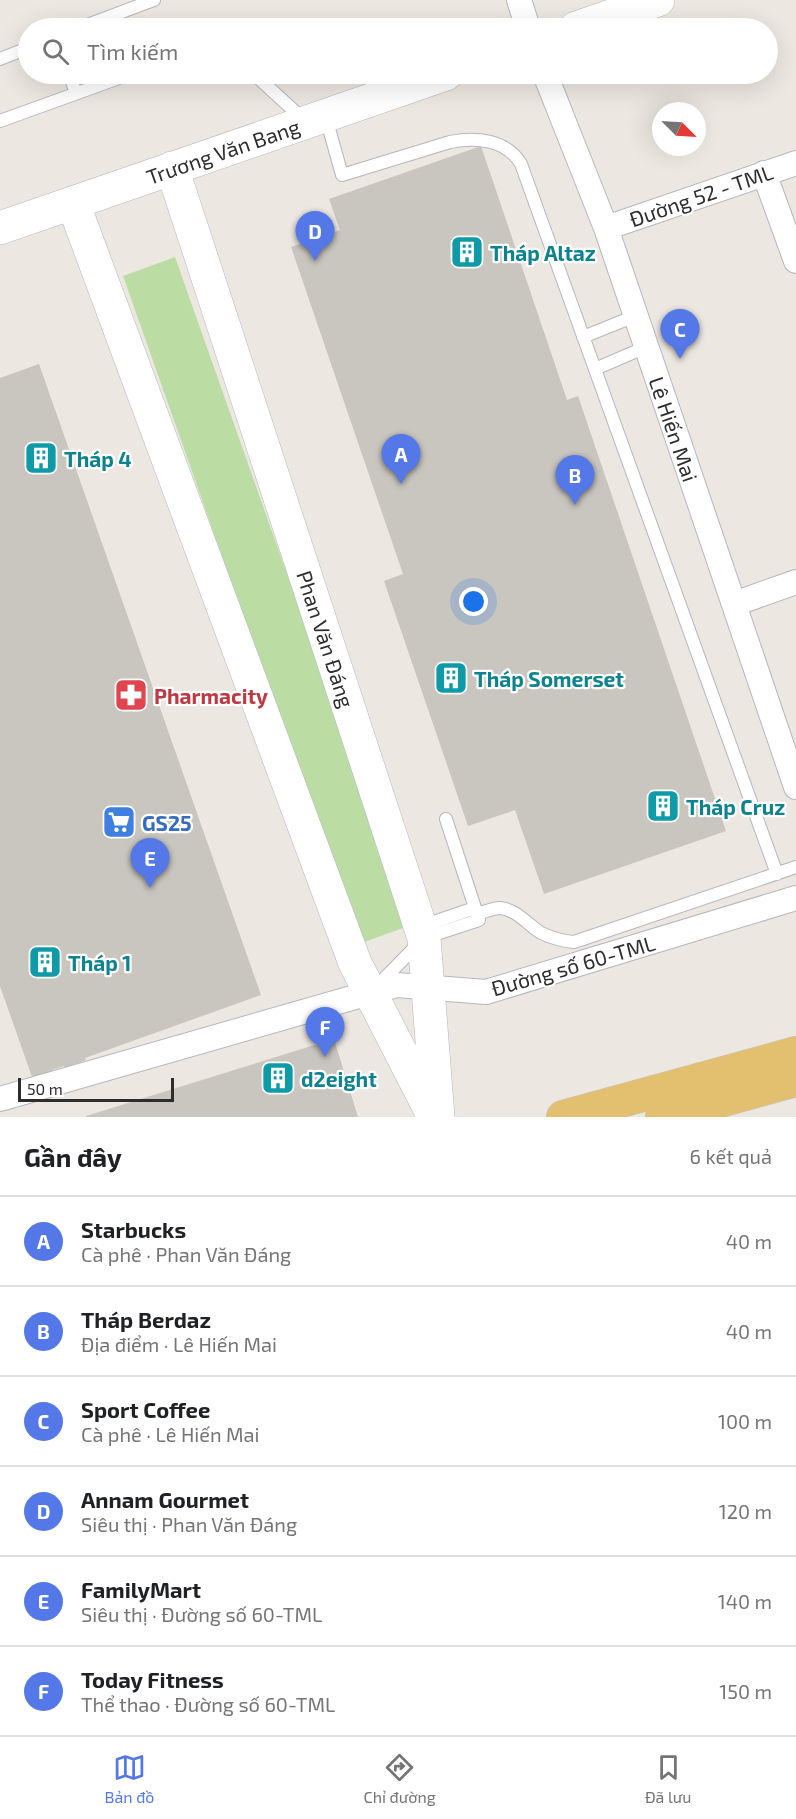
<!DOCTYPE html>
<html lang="vi">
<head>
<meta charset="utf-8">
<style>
  body { margin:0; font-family:"Exo 2",sans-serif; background:#f6f6f6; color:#202124 }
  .compass { position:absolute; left:652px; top:102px; width:54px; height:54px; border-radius:50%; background:#fff; box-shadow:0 6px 24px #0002; rotate:114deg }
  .scale { position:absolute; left:18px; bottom:15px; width:156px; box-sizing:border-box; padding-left:6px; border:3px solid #2d2d2d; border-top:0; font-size:16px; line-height:21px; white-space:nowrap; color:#2d2d2d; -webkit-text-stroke:4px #fff; paint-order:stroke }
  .you { position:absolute; left:474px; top:602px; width:21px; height:21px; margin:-15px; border:4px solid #fff; border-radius:50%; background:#1a73e8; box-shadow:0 0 0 9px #1a73e833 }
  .badge { display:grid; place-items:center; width:39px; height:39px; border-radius:50%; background:#5478e7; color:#fff; font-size:20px; font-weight:700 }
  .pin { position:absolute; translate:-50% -50px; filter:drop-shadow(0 2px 3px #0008) }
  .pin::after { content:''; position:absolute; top:32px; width:21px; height:18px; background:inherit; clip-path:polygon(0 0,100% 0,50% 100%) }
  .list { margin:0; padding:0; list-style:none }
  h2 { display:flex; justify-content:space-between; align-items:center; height:78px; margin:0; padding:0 24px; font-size:26px }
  h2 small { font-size:20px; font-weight:400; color:#757577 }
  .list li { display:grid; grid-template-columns:39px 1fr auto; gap:18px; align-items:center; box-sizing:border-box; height:90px; padding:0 24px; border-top:2px solid #e0e0e0 }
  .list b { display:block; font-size:22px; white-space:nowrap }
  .list p { margin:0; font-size:20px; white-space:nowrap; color:#757577 }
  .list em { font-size:20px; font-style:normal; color:#757577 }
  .icon { flex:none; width:33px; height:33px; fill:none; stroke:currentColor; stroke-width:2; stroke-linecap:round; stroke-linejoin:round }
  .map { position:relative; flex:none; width:796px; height:1117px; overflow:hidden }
  .search { position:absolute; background:#fff; box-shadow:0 6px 24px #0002; left:18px; right:18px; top:18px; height:66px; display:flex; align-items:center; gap:15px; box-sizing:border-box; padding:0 21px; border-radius:33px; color:#757577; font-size:22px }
  .sheet { height:618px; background:#fff }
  nav { display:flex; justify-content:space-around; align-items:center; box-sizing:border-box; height:84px; border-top:2px solid #e0e0e0; background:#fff; font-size:16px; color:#757577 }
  nav a { display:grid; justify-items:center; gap:3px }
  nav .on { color:#5478e7 }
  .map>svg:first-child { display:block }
</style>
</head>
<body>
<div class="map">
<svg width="796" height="1117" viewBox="0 0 796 1117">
  <rect width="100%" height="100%" fill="#ede7e1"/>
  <path fill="#bbdda4" d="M175,257l236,668 -52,19 -236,-668z"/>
  <path fill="#c9c5bf" d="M481,146l86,254 11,-4 148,435 -182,63 -29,-84 -47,16 -84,-245 19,-7 -112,-327 49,-17 -11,-31z
    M39,364l222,631 -176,63 1,2 -21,8 -1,-2 -12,4 1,2 -21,5 -32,-91v-608z
    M334,1039l24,78h-272v-1z"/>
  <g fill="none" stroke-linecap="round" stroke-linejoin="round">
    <g stroke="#b4b7bf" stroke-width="14">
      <path id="lane" d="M79,28l75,-28
        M0,59l28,-11
        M69,74l7,19
        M254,74l49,45
        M326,118l16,57 108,-33c26,-5 56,-3 71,22l256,710
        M0,121l130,-47
        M583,337l52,-21
        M595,369l51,-22
        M477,914c7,-2 16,-6 23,-6 16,1 28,17 41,25 11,5 21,8 33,9l222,-75
        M422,926l53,-18
        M376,987l48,-49 55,-18 -33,-101"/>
    </g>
    <g stroke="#b4b7bf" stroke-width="26">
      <path id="street" d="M519,0l9,28
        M545,74l61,154 190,559
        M764,173l32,88
        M606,228l190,-65
        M734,604l62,-22
        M0,1099l397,-114 89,7 310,-94"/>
    </g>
    <g stroke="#b4b7bf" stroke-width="34">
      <path id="secondary" d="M576,28l82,-28
        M172,168l252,770 14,179
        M73,203l282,760 77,150
        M0,228l446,-154"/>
    </g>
    <g stroke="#c4c4c4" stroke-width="34">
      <path id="primary" d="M563,1117l233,-64
        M662,1117l134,-37"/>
    </g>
    <use href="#lane" stroke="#fff" stroke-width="12"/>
    <use href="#street" stroke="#fff" stroke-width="24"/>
    <use href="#secondary" stroke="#fff" stroke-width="33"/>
    <use href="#primary" stroke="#e2c070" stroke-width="33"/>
  </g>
  <defs>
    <g id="building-square" transform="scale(1.725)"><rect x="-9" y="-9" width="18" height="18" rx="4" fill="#0f9aa8" stroke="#fff"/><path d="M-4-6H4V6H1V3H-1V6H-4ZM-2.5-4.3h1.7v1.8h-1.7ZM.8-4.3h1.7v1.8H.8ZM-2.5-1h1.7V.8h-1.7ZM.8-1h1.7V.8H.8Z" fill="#fff"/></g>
    <g id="pharmacy-square" transform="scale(1.725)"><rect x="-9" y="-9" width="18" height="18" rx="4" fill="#e0444e" stroke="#fff"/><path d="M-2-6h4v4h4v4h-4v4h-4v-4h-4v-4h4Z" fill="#fff"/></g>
    <g id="supermarket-square" transform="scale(1.725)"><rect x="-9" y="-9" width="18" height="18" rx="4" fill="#3f7fe0" stroke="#fff"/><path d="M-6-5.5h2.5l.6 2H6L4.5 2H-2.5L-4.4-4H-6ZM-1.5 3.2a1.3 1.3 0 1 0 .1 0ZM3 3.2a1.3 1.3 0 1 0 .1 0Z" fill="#fff"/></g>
  </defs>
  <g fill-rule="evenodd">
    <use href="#building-square" x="467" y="252"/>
    <use href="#building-square" x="41" y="458"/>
    <use href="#building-square" x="451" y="678"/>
    <use href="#pharmacy-square" x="131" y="695"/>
    <use href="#building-square" x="663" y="806"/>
    <use href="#supermarket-square" x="119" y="822"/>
    <use href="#building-square" x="45" y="962"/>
    <use href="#building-square" x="278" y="1078"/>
  </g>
  <g text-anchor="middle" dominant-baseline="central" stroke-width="4.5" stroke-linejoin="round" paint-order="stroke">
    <g font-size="21" fill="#2d2d2d" stroke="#fff">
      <text transform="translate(223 151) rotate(-19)">Trương Văn Bang</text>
      <text transform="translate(701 195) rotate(-19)">Đường 52 - TML</text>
      <text transform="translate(674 429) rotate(71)">Lê Hiến Mai</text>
      <text transform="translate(326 639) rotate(72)">Phan Văn Đáng</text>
      <text transform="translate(573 965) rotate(-16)">Đường số 60-TML</text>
    </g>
    <g font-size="21" font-weight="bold" fill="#0d838f" stroke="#fff" text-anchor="start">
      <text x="490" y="252">Tháp Altaz</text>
      <text x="64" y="458">Tháp 4</text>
      <text x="474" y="678">Tháp Somerset</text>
      <text x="686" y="806">Tháp Cruz</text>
      <text x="68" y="962">Tháp 1</text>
      <text x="301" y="1078">d2eight</text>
    </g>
    <g font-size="21" font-weight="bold" fill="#be3a42" stroke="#fff" text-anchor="start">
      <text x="154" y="695">Pharmacity</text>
    </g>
    <g font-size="21" font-weight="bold" fill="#366cbe" stroke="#fff" text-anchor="start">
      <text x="142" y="822">GS25</text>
    </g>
  </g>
</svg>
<svg class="compass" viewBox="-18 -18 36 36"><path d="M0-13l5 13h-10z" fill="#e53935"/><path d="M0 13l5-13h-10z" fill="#757577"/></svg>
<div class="scale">50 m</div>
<div class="you"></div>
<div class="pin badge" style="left:401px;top:484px">A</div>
<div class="pin badge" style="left:575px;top:505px">B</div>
<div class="pin badge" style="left:680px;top:359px">C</div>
<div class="pin badge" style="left:315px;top:261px">D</div>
<div class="pin badge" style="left:150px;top:888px">E</div>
<div class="pin badge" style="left:325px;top:1057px">F</div>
<div class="search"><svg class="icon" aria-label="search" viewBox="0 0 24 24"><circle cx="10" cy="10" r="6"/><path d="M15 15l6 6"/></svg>Tìm kiếm</div>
</div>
<section class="sheet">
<h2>Gần đây<small>6 kết quả</small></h2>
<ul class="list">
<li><span class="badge">A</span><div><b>Starbucks</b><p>Cà phê · Phan Văn Đáng</p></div><em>40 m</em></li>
<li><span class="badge">B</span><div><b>Tháp Berdaz</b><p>Địa điểm · Lê Hiến Mai</p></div><em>40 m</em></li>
<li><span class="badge">C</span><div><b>Sport Coffee</b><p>Cà phê · Lê Hiến Mai</p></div><em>100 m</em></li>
<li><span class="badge">D</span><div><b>Annam Gourmet</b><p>Siêu thị · Phan Văn Đáng</p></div><em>120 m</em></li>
<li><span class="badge">E</span><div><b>FamilyMart</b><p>Siêu thị · Đường số 60-TML</p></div><em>140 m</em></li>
<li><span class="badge">F</span><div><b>Today Fitness</b><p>Thể thao · Đường số 60-TML</p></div><em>150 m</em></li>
</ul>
</section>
<nav>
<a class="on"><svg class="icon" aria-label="map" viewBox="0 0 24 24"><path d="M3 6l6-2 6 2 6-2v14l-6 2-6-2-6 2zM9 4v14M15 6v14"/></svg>Bản đồ</a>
<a><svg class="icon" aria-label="directions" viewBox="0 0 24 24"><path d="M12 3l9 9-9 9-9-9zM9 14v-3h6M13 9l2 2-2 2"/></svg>Chỉ đường</a>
<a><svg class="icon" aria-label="saved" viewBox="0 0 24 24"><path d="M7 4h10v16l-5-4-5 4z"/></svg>Đã lưu</a>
</nav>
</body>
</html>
